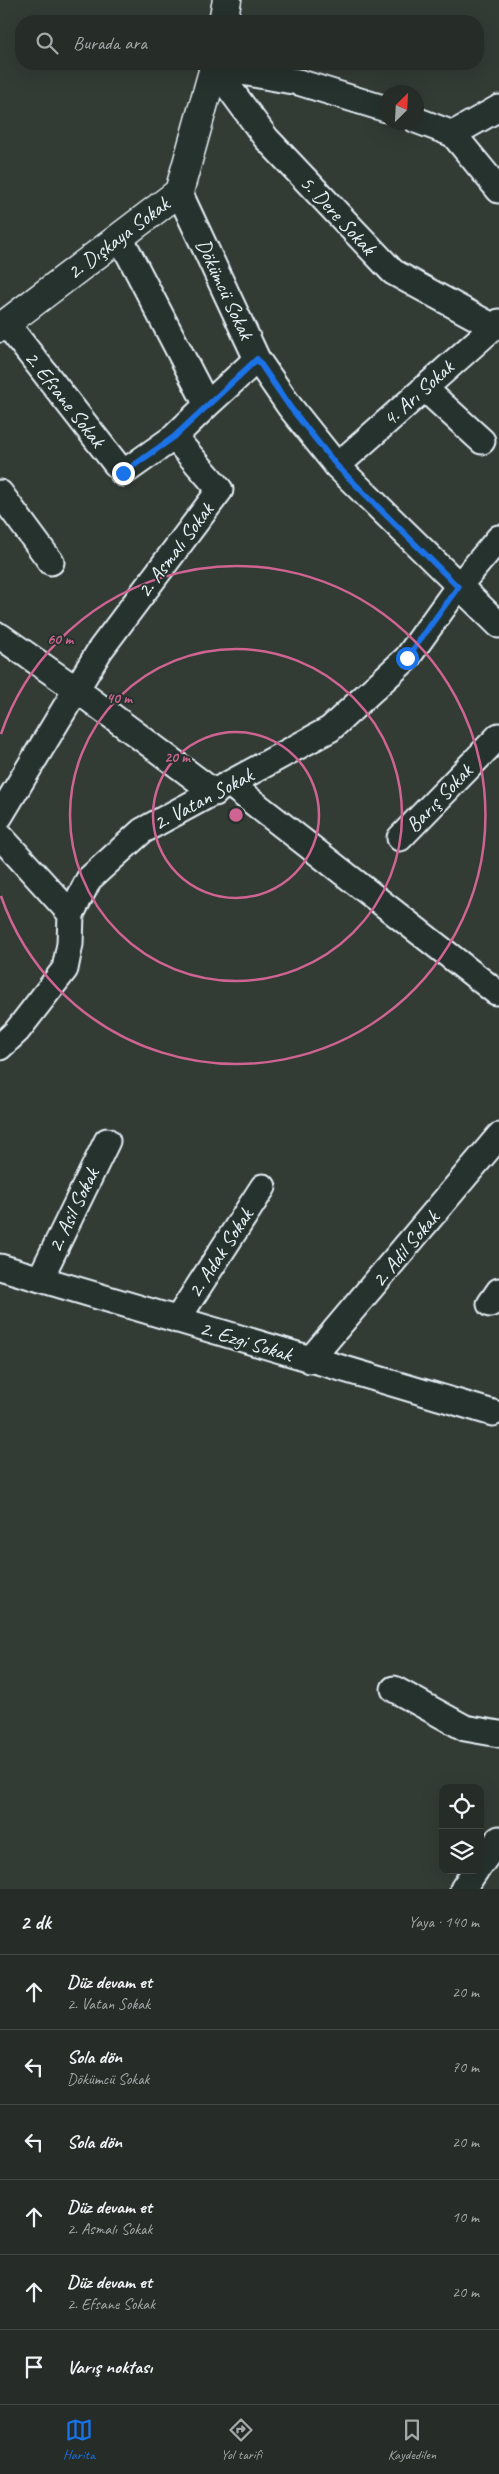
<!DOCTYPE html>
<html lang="tr">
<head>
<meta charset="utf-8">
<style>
  body { margin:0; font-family:Caveat,sans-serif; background:#2e3430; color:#f1f3f6 }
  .controls { position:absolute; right:15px; bottom:15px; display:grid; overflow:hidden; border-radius:10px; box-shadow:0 5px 20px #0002 }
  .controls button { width:45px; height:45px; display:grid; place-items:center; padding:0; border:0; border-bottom:1px solid #424845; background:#262c28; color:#f1f3f6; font:25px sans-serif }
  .compass { position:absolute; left:379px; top:85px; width:45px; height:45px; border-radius:50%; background:#262c28; box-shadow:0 5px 20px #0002; rotate:24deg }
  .stop { position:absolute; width:15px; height:15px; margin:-11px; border:4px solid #1a73e8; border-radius:50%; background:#fff }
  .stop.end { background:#1a73e8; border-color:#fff; box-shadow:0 1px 5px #0008 }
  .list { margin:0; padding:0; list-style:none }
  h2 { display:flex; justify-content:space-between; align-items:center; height:65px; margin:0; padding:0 20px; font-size:21px }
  h2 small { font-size:16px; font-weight:400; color:#a4a7a8 }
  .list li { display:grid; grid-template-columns:32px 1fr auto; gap:15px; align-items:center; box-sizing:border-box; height:75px; padding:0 20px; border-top:1px solid #424845 }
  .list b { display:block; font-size:19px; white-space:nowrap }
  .list p { margin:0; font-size:16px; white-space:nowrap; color:#a4a7a8 }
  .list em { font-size:16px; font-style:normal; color:#a4a7a8 }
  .icon { flex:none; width:28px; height:28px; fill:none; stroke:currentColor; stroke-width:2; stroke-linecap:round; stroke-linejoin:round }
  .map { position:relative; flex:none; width:499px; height:1889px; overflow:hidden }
  .search { position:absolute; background:#262c28; box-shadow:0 5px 20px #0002; left:15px; right:15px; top:15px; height:55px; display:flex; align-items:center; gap:12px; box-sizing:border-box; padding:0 18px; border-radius:20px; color:#a4a7a8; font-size:19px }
  .sheet { height:515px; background:#262c28 }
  nav { display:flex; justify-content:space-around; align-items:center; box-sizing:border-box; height:70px; border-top:1px solid #424845; background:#262c28; font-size:14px; color:#a4a7a8 }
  nav a { display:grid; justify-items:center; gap:2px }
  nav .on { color:#1a73e8 }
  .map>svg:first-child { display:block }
</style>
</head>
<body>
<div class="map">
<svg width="499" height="1889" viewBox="0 0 499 1889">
  <rect width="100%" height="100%" fill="#333b35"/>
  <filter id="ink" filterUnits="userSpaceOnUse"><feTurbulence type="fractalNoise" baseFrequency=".02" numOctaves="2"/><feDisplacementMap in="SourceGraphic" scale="10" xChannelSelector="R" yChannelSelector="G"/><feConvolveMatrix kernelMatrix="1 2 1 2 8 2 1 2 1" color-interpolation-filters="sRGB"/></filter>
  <g filter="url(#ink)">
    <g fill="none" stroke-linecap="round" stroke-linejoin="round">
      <g stroke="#e8f1f8" stroke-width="29">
        <path id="street" d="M214,67l52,71 127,134 99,54
          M214,67l84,15 88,27
          M416,120l37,14 46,56
          M453,134l46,-26
          M179,192l78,167 33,48 47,59 162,159
          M6,323l117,150 51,-36
          M424,388l58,53
          M207,405l50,-46
          M337,466l162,-144
          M0,493l51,69
          M0,636l77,54 138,103
          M231,785l265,207
          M0,816l100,-166 120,-160 -46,-53 33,-32 -87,-168
          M0,836l71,78
          M400,838l99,-102
          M0,1047l17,-16 48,-62 5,-25 1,-30 18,-35 53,-48 188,-102 77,-71 51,-71 41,-49
          M0,1267l493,146
          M40,1279l67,-138
          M490,1304l9,-13
          M177,1320l86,-133
          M310,1360l189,-224
          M394,1689l71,39 34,6
          M480,1865l19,-26
          M463,1889l13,-19"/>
      </g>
      <g stroke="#e8f1f8" stroke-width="31">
        <path id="secondary" d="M223,21l4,-21
          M0,328l179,-136 36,-128"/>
      </g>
      <use href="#street" stroke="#26332d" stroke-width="25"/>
      <use href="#secondary" stroke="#26332d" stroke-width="28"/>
    </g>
  </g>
  <g fill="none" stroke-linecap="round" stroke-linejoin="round" filter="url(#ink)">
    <path stroke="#1a73e8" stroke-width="6" d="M123,473l51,-36 83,-78 33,48 47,59 121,121 -51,71"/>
  </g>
  <g fill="none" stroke="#cf6492" stroke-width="2.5">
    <circle cx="236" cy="815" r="83"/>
    <circle cx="236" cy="815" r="166"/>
    <path d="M1 734A249 249 0 1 1 1 896"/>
  </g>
  <g text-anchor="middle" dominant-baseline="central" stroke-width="4" stroke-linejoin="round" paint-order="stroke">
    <g font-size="21" fill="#e8f1f8" stroke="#26332d">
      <text transform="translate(338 215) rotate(47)">5. Dere Sokak</text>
      <text transform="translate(118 238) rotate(-37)">2. Dışkaya Sokak</text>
      <text transform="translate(225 289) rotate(65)">Dökümcü Sokak</text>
      <text transform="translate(418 393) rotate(-42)">4. Arı Sokak</text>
      <text transform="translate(65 399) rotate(52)">2. Efsane Sokak</text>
      <text transform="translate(175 550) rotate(-53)">2. Asmalı Sokak</text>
      <text transform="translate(439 798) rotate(-46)">Barış Sokak</text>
      <text transform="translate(203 799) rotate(-28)">2. Vatan Sokak</text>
      <text transform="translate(73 1210) rotate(-64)">2. Asil Sokak</text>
      <text transform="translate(405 1249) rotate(-50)">2. Adil Sokak</text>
      <text transform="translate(220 1253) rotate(-57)">2. Adak Sokak</text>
      <text transform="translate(246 1341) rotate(17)">2. Ezgi Sokak</text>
    </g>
  </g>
  <circle cx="236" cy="815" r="8" fill="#cf6492" stroke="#26332d" stroke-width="2.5"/>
  <g font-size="15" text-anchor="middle" font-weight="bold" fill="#cf6492" stroke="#26332d" stroke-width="4" stroke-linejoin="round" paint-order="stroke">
    <text x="60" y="644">60 m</text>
    <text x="119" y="703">40 m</text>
    <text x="177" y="762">20 m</text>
  </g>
</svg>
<div class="controls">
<button><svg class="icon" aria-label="locate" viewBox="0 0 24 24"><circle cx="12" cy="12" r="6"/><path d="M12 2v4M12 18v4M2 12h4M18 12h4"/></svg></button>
<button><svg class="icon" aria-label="layers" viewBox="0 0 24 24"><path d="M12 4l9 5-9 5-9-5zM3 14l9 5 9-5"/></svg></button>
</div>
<svg class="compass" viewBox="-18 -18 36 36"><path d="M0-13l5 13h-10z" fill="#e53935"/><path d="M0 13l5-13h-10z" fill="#a4a7a8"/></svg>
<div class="stop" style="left:407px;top:658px"></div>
<div class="stop end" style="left:123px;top:473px"></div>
<div class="search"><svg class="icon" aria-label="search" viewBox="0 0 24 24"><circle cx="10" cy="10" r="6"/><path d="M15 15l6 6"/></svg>Burada ara</div>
</div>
<section class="sheet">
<h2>2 dk<small>Yaya · 140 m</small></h2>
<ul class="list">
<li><svg class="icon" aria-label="ahead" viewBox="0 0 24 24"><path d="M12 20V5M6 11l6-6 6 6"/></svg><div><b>Düz devam et</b><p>2. Vatan Sokak</p></div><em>20 m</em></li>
<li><svg class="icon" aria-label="left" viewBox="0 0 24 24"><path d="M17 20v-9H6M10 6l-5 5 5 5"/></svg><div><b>Sola dön</b><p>Dökümcü Sokak</p></div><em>70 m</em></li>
<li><svg class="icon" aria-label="left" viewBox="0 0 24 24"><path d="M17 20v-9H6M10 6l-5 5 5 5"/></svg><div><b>Sola dön</b></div><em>20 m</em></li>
<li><svg class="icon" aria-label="ahead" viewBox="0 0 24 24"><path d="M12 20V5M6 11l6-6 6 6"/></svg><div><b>Düz devam et</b><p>2. Asmalı Sokak</p></div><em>10 m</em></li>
<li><svg class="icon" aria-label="ahead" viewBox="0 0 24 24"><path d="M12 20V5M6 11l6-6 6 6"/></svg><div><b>Düz devam et</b><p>2. Efsane Sokak</p></div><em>20 m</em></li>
<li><svg class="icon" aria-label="arrive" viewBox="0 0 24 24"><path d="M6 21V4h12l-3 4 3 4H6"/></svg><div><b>Varış noktası</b></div></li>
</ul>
</section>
<nav>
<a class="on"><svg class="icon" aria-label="map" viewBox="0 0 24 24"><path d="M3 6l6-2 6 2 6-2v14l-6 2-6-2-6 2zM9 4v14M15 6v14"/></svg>Harita</a>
<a><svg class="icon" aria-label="directions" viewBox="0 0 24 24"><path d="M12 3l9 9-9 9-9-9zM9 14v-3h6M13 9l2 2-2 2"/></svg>Yol tarifi</a>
<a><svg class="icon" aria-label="saved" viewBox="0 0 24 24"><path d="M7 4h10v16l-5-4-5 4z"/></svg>Kaydedilen</a>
</nav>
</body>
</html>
